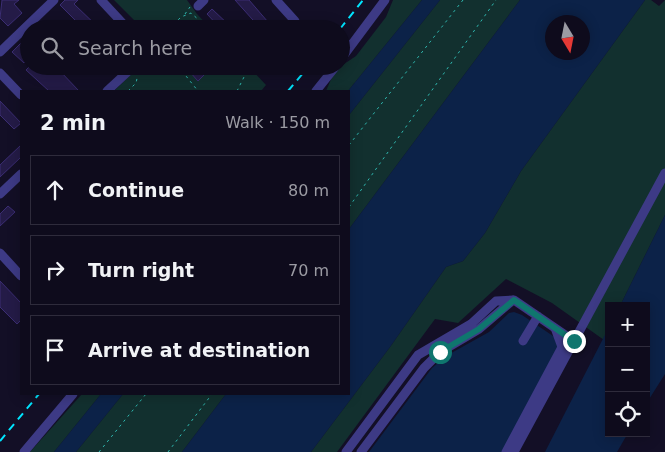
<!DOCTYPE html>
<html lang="en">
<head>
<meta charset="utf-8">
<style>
  body { margin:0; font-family:"DejaVu Sans",sans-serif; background:#1c1929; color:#f1f3f6 }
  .controls { position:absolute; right:15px; bottom:15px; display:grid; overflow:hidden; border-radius:0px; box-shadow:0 2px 12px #0003 }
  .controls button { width:45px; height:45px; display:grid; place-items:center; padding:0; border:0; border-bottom:1px solid #2e2b3b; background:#0e0b1c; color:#f1f3f6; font:25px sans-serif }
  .compass { position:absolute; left:545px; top:15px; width:45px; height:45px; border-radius:50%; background:#0e0b1c; box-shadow:0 2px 12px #0003; rotate:170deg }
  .stop { position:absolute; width:15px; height:15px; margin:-11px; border:4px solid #0f766e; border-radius:50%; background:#fff }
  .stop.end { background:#0f766e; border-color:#fff; box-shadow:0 1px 5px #0008 }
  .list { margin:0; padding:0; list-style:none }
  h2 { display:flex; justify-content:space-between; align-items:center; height:65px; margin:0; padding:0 20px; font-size:21px }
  h2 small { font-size:16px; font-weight:400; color:#9b9ba3 }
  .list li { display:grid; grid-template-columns:32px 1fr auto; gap:15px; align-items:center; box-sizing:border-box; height:70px; margin:0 10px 10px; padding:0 10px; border:1px solid #2e2b3b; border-radius:0px }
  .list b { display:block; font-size:19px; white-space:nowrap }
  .list em { font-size:16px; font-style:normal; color:#9b9ba3 }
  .icon { flex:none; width:28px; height:28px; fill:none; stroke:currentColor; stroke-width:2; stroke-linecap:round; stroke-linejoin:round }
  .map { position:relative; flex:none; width:665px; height:452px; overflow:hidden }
  .search { position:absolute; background:#0e0b1c; box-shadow:0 2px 12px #0003; left:20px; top:20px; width:330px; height:55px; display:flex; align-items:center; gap:12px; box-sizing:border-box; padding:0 18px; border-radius:28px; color:#9b9ba3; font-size:19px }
  .panel { position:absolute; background:#0e0b1c; box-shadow:0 2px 12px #0003; left:20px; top:90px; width:330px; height:305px; border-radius:0px }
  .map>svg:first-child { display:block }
</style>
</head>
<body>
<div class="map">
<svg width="665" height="452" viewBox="0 0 665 452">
  <rect width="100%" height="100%" fill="#130f26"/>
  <path fill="#12302f" d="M114,0h73l10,14 14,15h-68z
    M393,0h29l-74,91h-22l9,-21 21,-14 30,-39z
    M440,0h80l-171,229v-114z
    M645,0h6l8,6 6,-6v215l-45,91h-11v21l-5,13 -52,-37 -46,-24 -48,44 -23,-4 -98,133h-26l79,-105 56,-80 17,-6 22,-28 36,-62z
    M140,66h108l18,19 -5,6h-147z
    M82,394h19l-47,58h-24z
    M123,394h103l-44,58h-106z"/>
  <path fill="#0c2248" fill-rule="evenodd" d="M422,0h18l-91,115 -1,-24z
    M520,0h125l-124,171 -36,62 -22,28 -17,6 -56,80 -79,105h-129l44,-58h123v-165zM552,22h30v30h-30z
    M665,215v159l-19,30v-98h-26z
    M514,312l8,3 34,23 2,10 -55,104h-134l63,-84 14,-12 43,-24 20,-19z
    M609,327v106h19l-11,19h-72z
    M101,394h22l-47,58h-22z"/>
  <path fill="#241b47" stroke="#3b2d73" d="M2,0h17l-5,4 8,9 -14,13 -8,-8z
    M65,0h13l-4,4 26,25h-14l-3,-3 -8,3 -4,-4 5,-4 -16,-16z
    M235,0h14l19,22 -7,7z
    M212,9l18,17 -3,3h-6l-14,-15z
    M21,43l8,11v4l-5,5 -12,-11z
    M30,66h33l-4,4 20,21h-30l-23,-21z
    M194,66h4l7,8 -7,7 -9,-10z
    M0,101l21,22 -7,6 -14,-14z
    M21,145v12l-21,20v-12z
    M8,206l7,6 -15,14v-12z
    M0,281l21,22v17l-4,4 -17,-17z"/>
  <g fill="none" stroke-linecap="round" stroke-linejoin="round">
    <path stroke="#2fb8b0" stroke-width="1" stroke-dasharray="2.5 4" stroke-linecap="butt" d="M185,14l5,-7
      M169,29l12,-12 10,-4 18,16
      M178,66l20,25
      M141,71l5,-5
      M128,91l8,-8 2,-9
      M237,91l7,-14v-11
      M349,145l114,-145
      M349,207l147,-207
      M99,452l47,-58
      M168,452l44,-58"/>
    <path stroke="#3d3a85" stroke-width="9" d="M101,0l27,29
      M276,0l19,21
      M198,6l6,-6
      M0,52l54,-52
      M341,59l44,-59
      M0,73l21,22
      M107,91l27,-25
      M316,91l20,-25
      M0,194l21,-20
      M0,253l21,23
      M523,341l15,-25
      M24,452l49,-58
      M346,452l72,-97 53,-31 25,-23 18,-1 60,41
      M361,452l63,-84 16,-16 39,-23 34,-29
      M506,452l56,-105 -7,-19
      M514,452l151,-279"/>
    <path stroke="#00e5ff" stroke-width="2" stroke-dasharray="8 6" stroke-linecap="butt" d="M340,29l23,-29
      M288,91l21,-25
      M0,441l39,-47"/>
  </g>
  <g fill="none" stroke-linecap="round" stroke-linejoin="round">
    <path stroke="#0f766e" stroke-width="6" d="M440,352l39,-23 35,-29 60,41"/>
  </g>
</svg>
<div class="controls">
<button>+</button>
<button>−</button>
<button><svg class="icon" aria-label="locate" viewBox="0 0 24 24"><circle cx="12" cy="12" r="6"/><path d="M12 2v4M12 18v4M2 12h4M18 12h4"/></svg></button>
</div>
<svg class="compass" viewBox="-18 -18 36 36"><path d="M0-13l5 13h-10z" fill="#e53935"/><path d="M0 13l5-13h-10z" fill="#9b9ba3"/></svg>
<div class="stop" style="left:440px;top:352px"></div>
<div class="stop end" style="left:574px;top:341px"></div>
<div class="search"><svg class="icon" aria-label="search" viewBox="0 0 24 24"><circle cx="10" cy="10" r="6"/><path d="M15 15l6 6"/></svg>Search here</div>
<section class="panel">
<h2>2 min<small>Walk · 150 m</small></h2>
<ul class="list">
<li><svg class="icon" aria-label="ahead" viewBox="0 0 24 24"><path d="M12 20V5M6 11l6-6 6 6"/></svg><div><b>Continue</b></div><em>80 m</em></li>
<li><svg class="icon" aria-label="right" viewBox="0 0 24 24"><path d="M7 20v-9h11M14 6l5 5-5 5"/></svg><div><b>Turn right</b></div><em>70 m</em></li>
<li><svg class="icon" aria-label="arrive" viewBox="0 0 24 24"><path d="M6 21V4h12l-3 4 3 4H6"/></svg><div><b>Arrive at destination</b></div></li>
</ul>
</section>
</div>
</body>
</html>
